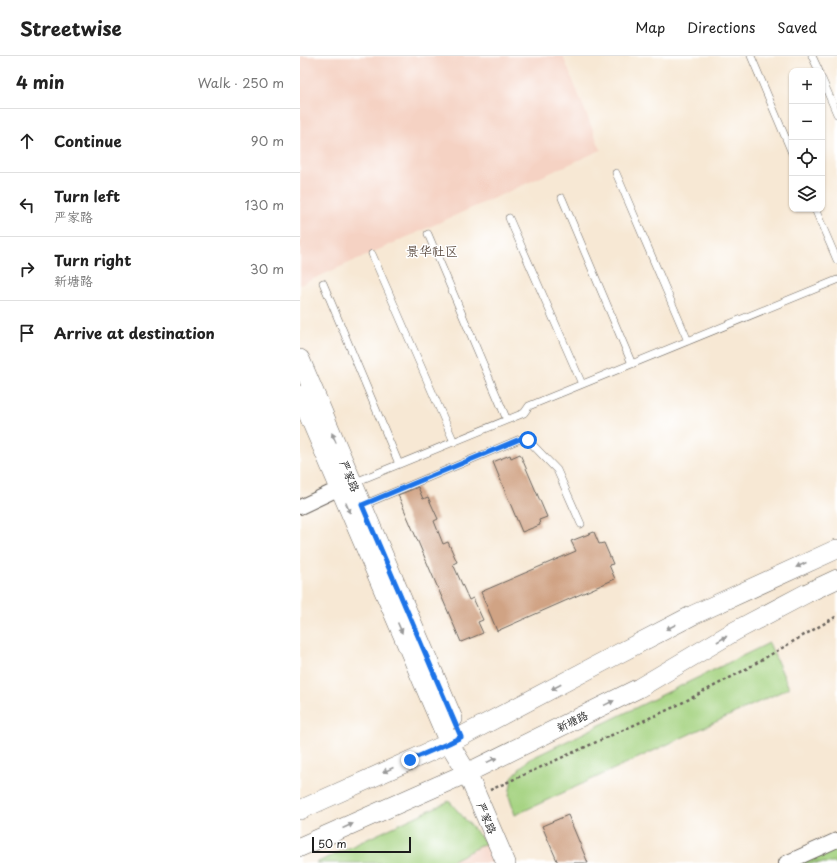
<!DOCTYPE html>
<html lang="en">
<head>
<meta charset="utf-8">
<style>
  body { margin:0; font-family:"Playpen Sans","LXGW WenKai TC",sans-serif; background:#f2f2f2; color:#222 }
  .controls { position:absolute; right:12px; top:12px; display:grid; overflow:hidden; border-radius:8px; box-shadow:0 1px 3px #0004 }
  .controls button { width:36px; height:36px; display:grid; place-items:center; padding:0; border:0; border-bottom:1px solid #e0e0e0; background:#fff; color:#222; font:20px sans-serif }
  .scale { position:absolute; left:12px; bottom:10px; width:99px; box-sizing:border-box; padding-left:4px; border:2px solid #1c1c1c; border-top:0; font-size:11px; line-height:14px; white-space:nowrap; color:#1c1c1c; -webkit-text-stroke:3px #fff; paint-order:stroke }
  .stop { position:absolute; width:12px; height:12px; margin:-9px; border:3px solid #1a73e8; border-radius:50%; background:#fff }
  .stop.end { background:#1a73e8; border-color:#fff; box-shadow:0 1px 4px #0008 }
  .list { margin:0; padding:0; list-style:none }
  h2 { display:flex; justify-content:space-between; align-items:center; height:52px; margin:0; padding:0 16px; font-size:17px }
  h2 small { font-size:13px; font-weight:400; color:#767676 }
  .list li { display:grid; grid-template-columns:26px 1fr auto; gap:12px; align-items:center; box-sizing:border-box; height:64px; padding:0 16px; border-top:1px solid #e0e0e0 }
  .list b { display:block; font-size:15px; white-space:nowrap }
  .list p { margin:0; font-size:13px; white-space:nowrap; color:#767676 }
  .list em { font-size:13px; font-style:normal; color:#767676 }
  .icon { flex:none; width:22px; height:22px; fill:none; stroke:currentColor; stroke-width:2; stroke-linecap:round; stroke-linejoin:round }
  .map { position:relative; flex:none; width:537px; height:807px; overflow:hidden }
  header { display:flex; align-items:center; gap:24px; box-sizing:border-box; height:56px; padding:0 20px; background:#fff; border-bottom:1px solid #e0e0e0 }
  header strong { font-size:19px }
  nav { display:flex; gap:22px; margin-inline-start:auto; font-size:14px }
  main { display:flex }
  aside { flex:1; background:#fff }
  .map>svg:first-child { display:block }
</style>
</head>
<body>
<header>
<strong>Streetwise</strong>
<nav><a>Map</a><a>Directions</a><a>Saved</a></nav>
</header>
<main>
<aside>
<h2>4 min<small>Walk · 250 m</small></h2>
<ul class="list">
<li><svg class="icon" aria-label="ahead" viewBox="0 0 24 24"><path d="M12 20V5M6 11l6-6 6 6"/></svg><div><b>Continue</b></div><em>90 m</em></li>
<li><svg class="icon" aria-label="left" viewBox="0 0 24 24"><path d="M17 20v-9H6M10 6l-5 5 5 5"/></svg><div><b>Turn left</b><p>严家路</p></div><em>130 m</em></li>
<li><svg class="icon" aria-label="right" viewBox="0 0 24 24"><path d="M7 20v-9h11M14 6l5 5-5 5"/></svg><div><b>Turn right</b><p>新塘路</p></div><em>30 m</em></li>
<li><svg class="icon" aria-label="arrive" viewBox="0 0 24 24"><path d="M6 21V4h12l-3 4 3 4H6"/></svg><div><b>Arrive at destination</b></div></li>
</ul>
</aside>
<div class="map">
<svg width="537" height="807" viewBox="0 0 537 807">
  <defs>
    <pattern id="park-crowns" width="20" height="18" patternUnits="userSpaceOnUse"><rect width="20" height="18" fill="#a5d381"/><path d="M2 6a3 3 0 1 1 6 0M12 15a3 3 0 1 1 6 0" fill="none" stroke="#8db56f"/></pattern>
  </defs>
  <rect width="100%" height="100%" fill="#fff"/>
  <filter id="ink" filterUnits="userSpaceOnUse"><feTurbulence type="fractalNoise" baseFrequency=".025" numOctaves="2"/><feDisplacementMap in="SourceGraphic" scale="8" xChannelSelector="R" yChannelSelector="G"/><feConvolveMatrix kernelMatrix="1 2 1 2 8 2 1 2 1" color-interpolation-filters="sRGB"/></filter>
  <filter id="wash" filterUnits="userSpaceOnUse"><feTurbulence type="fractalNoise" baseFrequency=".012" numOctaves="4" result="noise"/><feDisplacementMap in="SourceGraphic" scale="16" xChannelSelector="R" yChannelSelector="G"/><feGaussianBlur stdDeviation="0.9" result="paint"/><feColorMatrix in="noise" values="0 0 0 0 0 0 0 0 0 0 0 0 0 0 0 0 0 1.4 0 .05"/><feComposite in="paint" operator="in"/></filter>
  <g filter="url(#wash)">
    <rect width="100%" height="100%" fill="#f7e8d4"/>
    <path fill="#f5d2c3" d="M0,0h263l38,94 -301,135z
      M186,787l8,20h-47z"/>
    <path fill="#a5d381" stroke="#60784e" d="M469,587l20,45 -274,127 -6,-19 3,-19 16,-17z
      M149,745l37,42 -39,20h-131z"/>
    <path fill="url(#park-crowns)" stroke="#60784e" d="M537,789v18h-42z"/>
    <g id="blocks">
      <path fill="#d0a384" d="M220,398l27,63 -8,3 1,5 -18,7 -29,-70 17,-7 1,3z
        M118,431l5,12 5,-2 10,22 -4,2 9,23 5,-2 9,20 -4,2 16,36 4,-2 10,22 -5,2 5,11 -22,9 -63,-147z
        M294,476l5,12 5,-1 9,21 -4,1 6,14 -118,52 -16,-39 95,-41 -5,-10z
        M268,759l20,48h-30l-16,-37z"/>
    </g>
  </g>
  <g filter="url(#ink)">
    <use href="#blocks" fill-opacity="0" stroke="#69635c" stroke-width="1"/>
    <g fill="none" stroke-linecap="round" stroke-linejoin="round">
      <g stroke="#69635c" stroke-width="8">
        <path id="lane" d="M451,0l41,97
          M512,0l7,15
          M522,23l15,35
          M316,117l72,168
          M262,142l70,166
          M515,153l22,51
          M209,162l73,166
          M128,178l79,186
          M72,198l82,188
          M23,227l76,181
          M53,427l171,-70 5,-7 308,-126
          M63,449l157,-66 8,1 29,30 24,54"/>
      </g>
      <g stroke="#69635c" stroke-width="16">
        <path id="street" d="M0,451l40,-19
          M486,807l51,-23"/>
      </g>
      <g stroke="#69635c" stroke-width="20">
        <path id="secondary" d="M0,303l153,360
          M0,339l149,348 18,30 39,90
          M0,754l149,-67 165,-87 79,-41 144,-66
          M0,791l167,-74 172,-85 96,-57 72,-38 30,-14"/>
      </g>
      <path stroke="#69635c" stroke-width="2.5" stroke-dasharray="3 3" stroke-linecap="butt" d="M190,734l184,-83 65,-34 98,-57"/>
      <use href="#lane" stroke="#fff" stroke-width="7"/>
      <use href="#street" stroke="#fff" stroke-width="14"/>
      <use href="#secondary" stroke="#fff" stroke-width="19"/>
    </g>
    <defs><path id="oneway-solid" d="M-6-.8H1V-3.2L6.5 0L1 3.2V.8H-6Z"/></defs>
    <g fill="#999">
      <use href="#oneway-solid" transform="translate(34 382) rotate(-113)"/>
      <use href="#oneway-solid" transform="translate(48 452) rotate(67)"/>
      <use href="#oneway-solid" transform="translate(501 509) rotate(156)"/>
      <use href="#oneway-solid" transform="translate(371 571) rotate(153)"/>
      <use href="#oneway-solid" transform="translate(100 572) rotate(67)"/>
      <use href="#oneway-solid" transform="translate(422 583) rotate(-30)"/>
      <use href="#oneway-solid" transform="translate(256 631) rotate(152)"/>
      <use href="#oneway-solid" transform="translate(309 647) rotate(-26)"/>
      <use href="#oneway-solid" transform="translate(192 704) rotate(-26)"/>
      <use href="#oneway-solid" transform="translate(88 714) rotate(156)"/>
      <use href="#oneway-solid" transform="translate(48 770) rotate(-24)"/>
    </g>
  </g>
  <g fill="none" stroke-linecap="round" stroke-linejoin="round" filter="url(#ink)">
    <path stroke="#1a73e8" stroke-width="5" d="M110,704l39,-17 12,-6 -99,-232 158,-66 8,1"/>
  </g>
  <g text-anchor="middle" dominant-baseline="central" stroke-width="3" stroke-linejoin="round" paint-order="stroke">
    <g font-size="11" fill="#1c1c1c" stroke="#fff">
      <text transform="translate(50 420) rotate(67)">严家路</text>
      <text transform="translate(272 665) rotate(-26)">新塘路</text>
      <text transform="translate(187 762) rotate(67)">严家路</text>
    </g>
    <g font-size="13" fill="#5b4b40" stroke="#fff">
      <text x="132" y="194">景华社区</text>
    </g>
  </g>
</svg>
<div class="controls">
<button>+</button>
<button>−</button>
<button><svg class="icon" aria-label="locate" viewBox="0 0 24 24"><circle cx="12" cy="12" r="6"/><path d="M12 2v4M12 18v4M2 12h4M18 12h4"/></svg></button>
<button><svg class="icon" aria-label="layers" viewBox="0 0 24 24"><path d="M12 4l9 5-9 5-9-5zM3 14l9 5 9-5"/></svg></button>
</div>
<div class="scale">50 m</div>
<div class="stop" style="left:228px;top:384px"></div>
<div class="stop end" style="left:110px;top:704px"></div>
</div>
</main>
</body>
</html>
